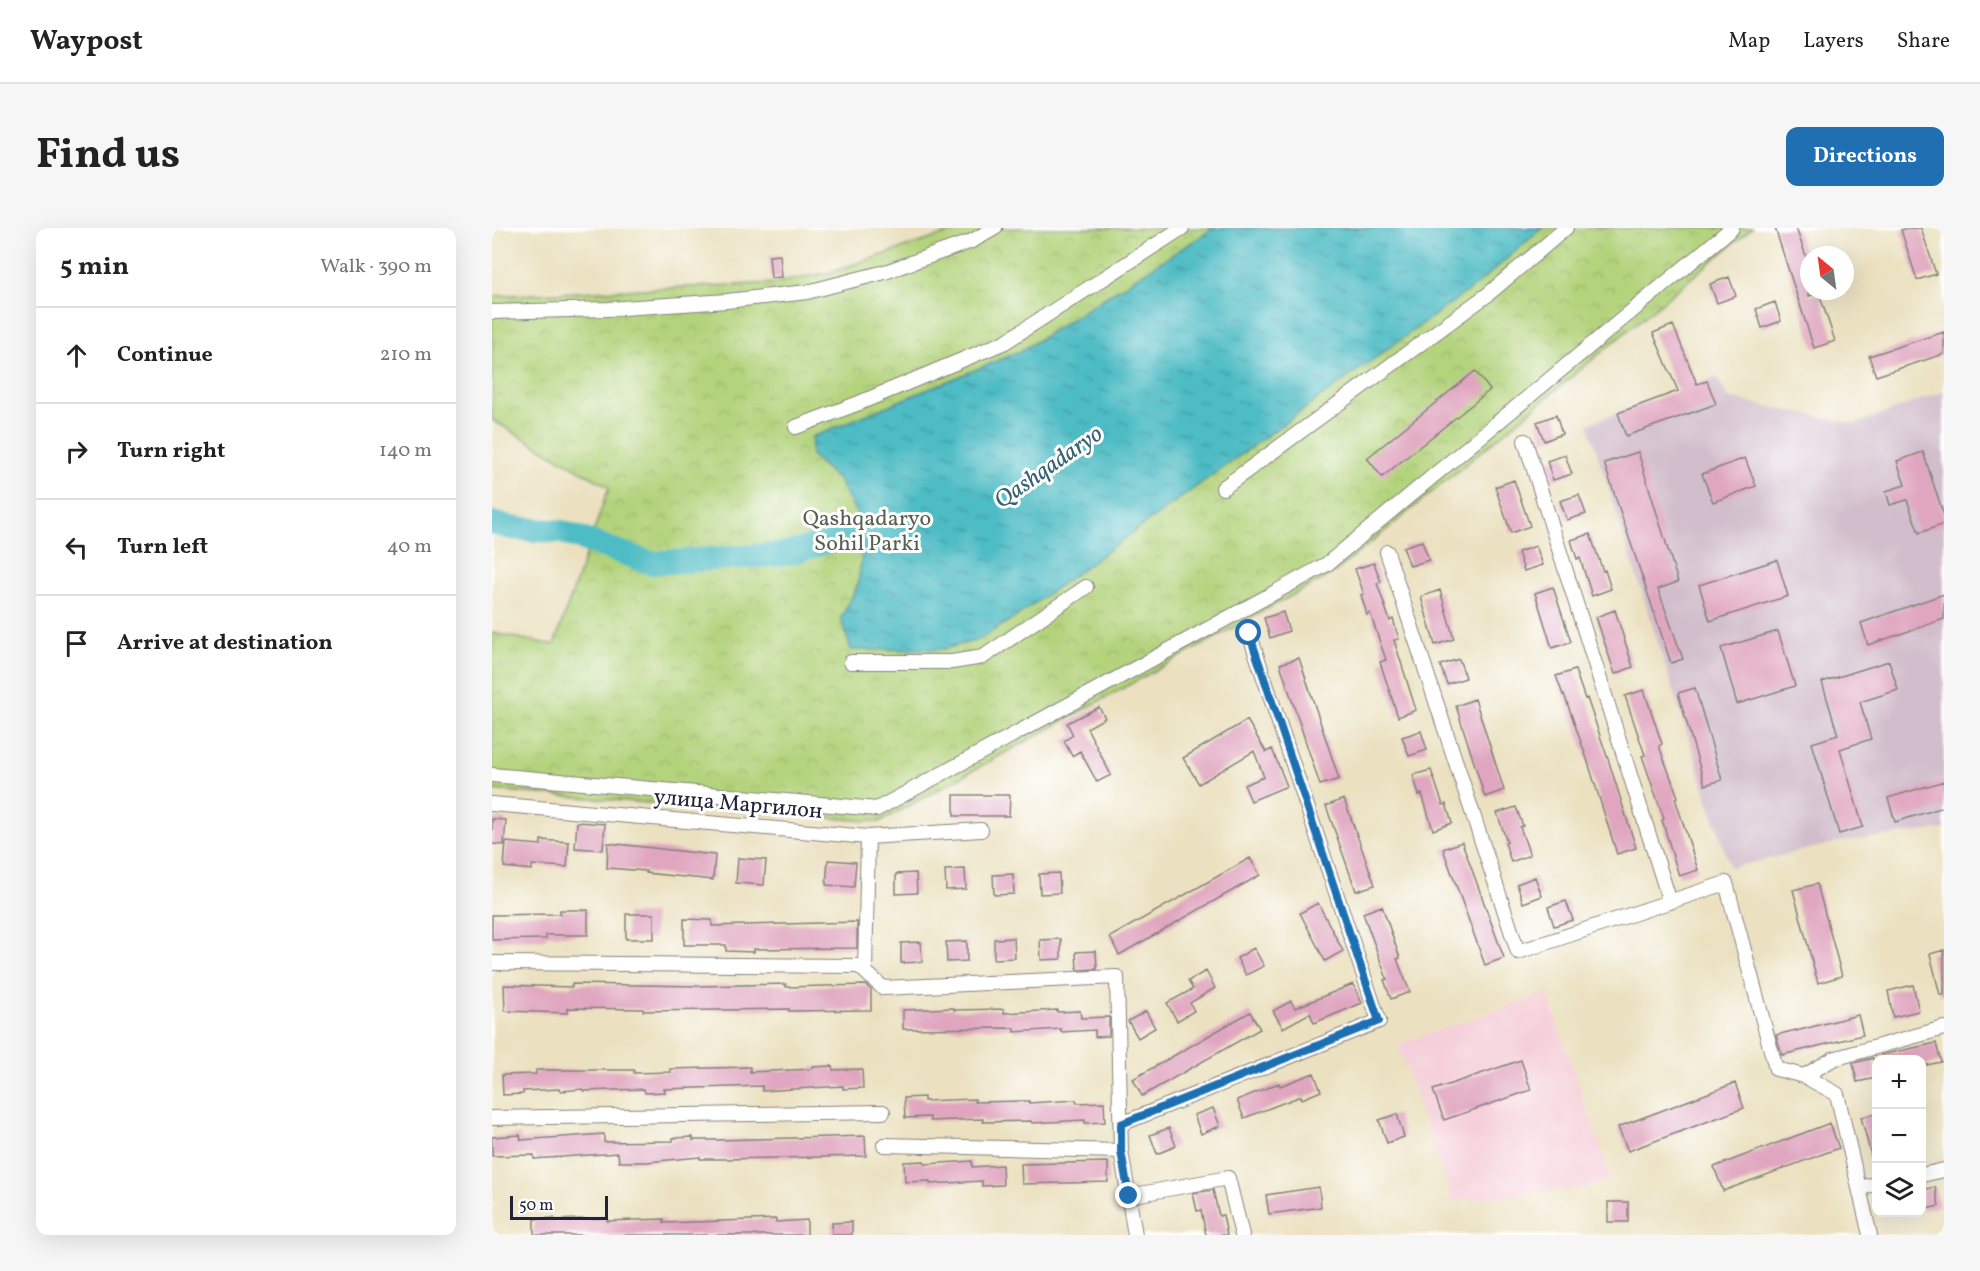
<!DOCTYPE html>
<html lang="en">
<head>
<meta charset="utf-8">
<style>
  body { margin:0; font-family:Vollkorn,serif; background:#f6f6f6; color:#222 }
  .controls { position:absolute; right:18px; bottom:18px; display:grid; overflow:hidden; border-radius:12px; box-shadow:0 6px 24px #0002 }
  .controls button { width:54px; height:54px; display:grid; place-items:center; padding:0; border:0; border-bottom:2px solid #e0e0e0; background:#fff; color:#222; font:30px sans-serif }
  .compass { position:absolute; left:1308px; top:18px; width:54px; height:54px; border-radius:50%; background:#fff; box-shadow:0 6px 24px #0002; rotate:331deg }
  .scale { position:absolute; left:18px; bottom:15px; width:98px; box-sizing:border-box; padding-left:6px; border:3px solid #22223b; border-top:0; font-size:16px; line-height:21px; white-space:nowrap; color:#22223b; -webkit-text-stroke:4px #fff; paint-order:stroke }
  .stop { position:absolute; width:18px; height:18px; margin:-14px; border:4px solid #1f6fb2; border-radius:50%; background:#fff }
  .stop.end { background:#1f6fb2; border-color:#fff; box-shadow:0 2px 6px #0008 }
  .list { margin:0; padding:0; list-style:none }
  h2 { display:flex; justify-content:space-between; align-items:center; height:78px; margin:0; padding:0 24px; font-size:26px }
  h2 small { font-size:20px; font-weight:400; color:#767676 }
  .list li { display:grid; grid-template-columns:39px 1fr auto; gap:18px; align-items:center; box-sizing:border-box; height:96px; padding:0 24px; border-top:2px solid #e0e0e0 }
  .list b { display:block; font-size:22px; white-space:nowrap }
  .list em { font-size:20px; font-style:normal; color:#767676 }
  .icon { flex:none; width:33px; height:33px; fill:none; stroke:currentColor; stroke-width:2; stroke-linecap:round; stroke-linejoin:round }
  .map { position:relative; flex:none; width:1452px; height:1007px; overflow:hidden; border-radius:12px }
  header { display:flex; align-items:center; gap:36px; box-sizing:border-box; height:84px; padding:0 30px; background:#fff; border-bottom:2px solid #e0e0e0 }
  header strong { font-size:28px }
  nav { display:flex; gap:33px; margin-inline-start:auto; font-size:21px }
  .intro { display:flex; align-items:center; justify-content:space-between; box-sizing:border-box; height:144px; padding:0 36px }
  h1 { margin:0; font-size:42px }
  .button { padding:15px 27px; border-radius:12px; background:#1f6fb2; color:#fff; font-size:21px; font-weight:700 }
  main { display:flex; gap:36px; padding:0 36px }
  aside { flex:1; background:#fff; border-radius:12px; box-shadow:0 6px 24px #0002 }
  .map>svg:first-child { display:block }
</style>
</head>
<body>
<header>
<strong>Waypost</strong>
<nav><a>Map</a><a>Layers</a><a>Share</a></nav>
</header>
<div class="intro"><h1>Find us</h1><a class="button">Directions</a></div>
<main>
<aside>
<h2>5 min<small>Walk · 390 m</small></h2>
<ul class="list">
<li><svg class="icon" aria-label="ahead" viewBox="0 0 24 24"><path d="M12 20V5M6 11l6-6 6 6"/></svg><div><b>Continue</b></div><em>210 m</em></li>
<li><svg class="icon" aria-label="right" viewBox="0 0 24 24"><path d="M7 20v-9h11M14 6l5 5-5 5"/></svg><div><b>Turn right</b></div><em>140 m</em></li>
<li><svg class="icon" aria-label="left" viewBox="0 0 24 24"><path d="M17 20v-9H6M10 6l-5 5 5 5"/></svg><div><b>Turn left</b></div><em>40 m</em></li>
<li><svg class="icon" aria-label="arrive" viewBox="0 0 24 24"><path d="M6 21V4h12l-3 4 3 4H6"/></svg><div><b>Arrive at destination</b></div></li>
</ul>
</aside>
<div class="map">
<svg width="1452" height="1007" viewBox="0 0 1452 1007">
  <defs>
    <pattern id="park-crowns" width="20" height="18" patternUnits="userSpaceOnUse" patternTransform="scale(1.5)"><rect width="20" height="18" fill="#b3d37b"/><path d="M2 6a3 3 0 1 1 6 0M12 15a3 3 0 1 1 6 0" fill="none" stroke="#9ab56b"/></pattern>
    <pattern id="water-ripples" width="26" height="14" patternUnits="userSpaceOnUse" patternTransform="scale(1.5)"><rect width="26" height="14" fill="#4ebcc4"/><path d="M2 4q2-2 4 0t4 0M15 11q2-2 4 0t4 0" fill="none" stroke="#4098a0"/></pattern>
  </defs>
  <rect width="100%" height="100%" fill="#fff"/>
  <filter id="ink" filterUnits="userSpaceOnUse"><feTurbulence type="fractalNoise" baseFrequency=".0167" numOctaves="2"/><feDisplacementMap in="SourceGraphic" scale="12" xChannelSelector="R" yChannelSelector="G"/><feConvolveMatrix kernelMatrix="1 2 1 2 8 2 1 2 1" color-interpolation-filters="sRGB"/></filter>
  <filter id="wash" filterUnits="userSpaceOnUse"><feTurbulence type="fractalNoise" baseFrequency=".008" numOctaves="4" result="noise"/><feDisplacementMap in="SourceGraphic" scale="24" xChannelSelector="R" yChannelSelector="G"/><feGaussianBlur stdDeviation="1.35" result="paint"/><feColorMatrix in="noise" values="0 0 0 0 0 0 0 0 0 0 0 0 0 0 0 0 0 1.4 0 .05"/><feComposite in="paint" operator="in"/></filter>
  <g filter="url(#wash)">
    <rect width="100%" height="100%" fill="#ebe1c0"/>
    <path fill="#f5cfd9" d="M1055,765l64,185 -23,9 -136,14 -54,-157z"/>
    <path fill="#d1bdcb" d="M1225,149l11,21 127,26 89,-33v438l-101,12 -113,27 -142,-444z"/>
    <path fill="url(#park-crowns)" stroke="#6a7a5b" stroke-width="1.5" d="M472,0h788l-417,344 -456,250 -387,-32v-157l62,12 55,-158 -117,-67v-124l284,-13 55,-11z"/>
    <path fill="url(#water-ripples)" stroke="#386f80" stroke-width="1.5" d="M722,0h328l-63,55 -462,333 -39,24 -34,9 -93,1 -10,-32 17,-33 5,-37 -7,-36 -18,-32 -27,-25 1,-18 209,-86z"/>
    <g fill="none" stroke-linecap="round" stroke-linejoin="round">
      <path stroke="#4ebcc4" stroke-width="24" d="M0,295l20,5 50,4 89,31 134,-9 61,-17 46,-6"/>
    </g>
    <g id="blocks">
      <path fill="#e0a6bf" d="M1283,0h21l13,37v31l10,-3 16,48 -21,7z
        M1416,0h13l15,46 -19,6 -16,-50z
        M288,27l2,22 -11,1 -2,-22z
        M1237,49l7,19 -19,7 -7,-19z
        M1283,74l6,19 -19,7 -6,-19z
        M1181,97l24,59 10,-3 9,23 -90,32 -8,-23 60,-22 -25,-58z
        M1452,104v22l-68,22 -7,-20z
        M983,143l15,19 -108,87 -15,-19z
        M1064,187l6,19 -18,7 -7,-19z
        M1146,224l40,130 -20,7 25,70 -12,4 -67,-200z
        M1431,224l21,64v8l-25,9 -12,-33 -17,5 -4,-14 19,-6 -8,-24z
        M1073,227l7,19 -19,6 -6,-19z
        M1253,230l11,28 -43,16 -11,-28z
        M1022,252l16,46 -19,7 -16,-46z
        M1087,267l7,19 -19,6 -7,-19z
        M1098,306l13,37 2,-1 6,19 -19,7 -12,-38 -3,1 -6,-19z
        M930,313l7,19 -19,6 -7,-19z
        M1044,318l7,19 -19,6 -6,-19z
        M1285,332l11,36 -78,25 -11,-36z
        M882,335l7,19 -4,1 13,38 3,-2 6,20 -5,1 22,70 -18,7 -18,-55 6,-2 -16,-47 -3,2 -6,-20 3,-1 -9,-25z
        M1061,359l18,55 -19,6 -17,-55z
        M948,362l14,49 -19,6 -14,-48z
        M1452,366v25l-76,26 -7,-22z
        M1123,382l18,57 -18,7 -19,-57z
        M791,384l6,19 -19,7 -6,-20z
        M1286,403l17,55 -58,18 -16,-56z
        M807,430l40,121 -19,6 -40,-121z
        M967,431l7,19 -19,6 -7,-19z
        M1397,433l9,29 -38,12 11,37 -31,10 23,78 -24,7 -27,-91 26,-8 -16,-53z
        M1083,442l10,29 2,-1 22,64 27,86 -19,6 -30,-95 -23,-65 -1,1 -7,-19z
        M1203,460l27,92 -17,5 -27,-92z
        M1152,462l18,54 -3,2 19,51 -3,1 23,72 -19,6 -17,-56 2,-1 -22,-63 3,-1 -20,-59z
        M983,471l29,91 -19,7 -29,-91z
        M607,479l6,11 -18,10 24,47 -14,7 -17,-31 -8,5 -8,-15 9,-6 -6,-12z
        M755,492l19,32 6,-3 15,37 -36,15 -7,-16 20,-8 -10,-26 -55,33 -16,-26z
        M929,503l6,19 -18,6 -7,-19z
        M939,542l12,35 3,-1 6,19 -19,7 -11,-36 -3,1 -6,-20z
        M1452,553v26l-49,15 -7,-24z
        M462,567h56l-1,21h-55z
        M852,571l31,86 -19,6 -30,-85z
        M1024,579l7,19 -3,1 10,28 -19,7 -6,-19 2,-1 -10,-29z
        M0,591l14,1 -2,25 -12,-1z
        M85,594l28,2 -2,26 -28,-2z
        M49,612l28,2 -2,25 -35,-2v5l-28,-3 2,-25 35,3z
        M970,614l42,116 -19,7 -42,-116z
        M116,615l107,12 -2,25 -67,-7v-2l-39,-3z
        M246,630l28,2 -2,25 -28,-2z
        M758,630l10,17 -141,80 -9,-18z
        M336,632l28,2 -2,25 -28,-2z
        M473,641l1,20 -20,1 -1,-20z
        M424,645l1,20 -21,1v-20z
        M567,645l1,20 -20,1 -1,-20z
        M521,646l1,20 -20,1 -1,-20z
        M1043,649l7,19 -19,7 -6,-19z
        M1325,656l25,92 -24,7 -25,-93z
        M1074,673l7,19 -19,6 -6,-19z
        M826,675l25,48 -18,10 -25,-48z
        M890,678l18,52 -3,1 13,33 -19,7 -7,-19 3,-1 -24,-66z
        M68,682h28v25h-42v4l-54,1v-25l68,-1z
        M134,686h28v25h-28z
        M192,691l28,1v6l145,-4v26l-103,1v3l-28,-1v-6h-42z
        M522,710l1,20 -21,1v-20z
        M569,711v20l-20,1 -1,-20z
        M475,713v20l-20,1 -1,-20z
        M429,714l1,20 -21,1v-20z
        M762,720l10,18 -18,9 -9,-17z
        M1452,722v45h-4l-10,-41z
        M604,723l1,18 -20,1 -1,-18z
        M714,743l9,17 -25,15 4,8 -17,10 -10,-18 26,-14 -5,-8z
        M80,756l129,2 85,-2v3l80,-2 5,5v20l-82,1v-2l-146,2v-2l-75,-1v5l-63,-2 -1,-26 68,2z
        M861,756l9,19 -48,20 -4,-10 -27,15 -10,-17 18,-10 4,7z
        M1421,757l6,26 -26,6 -5,-26z
        M462,780v2l50,-1v4l53,-3v2l23,-1 1,7 28,-1v19l-14,1v-7l-34,2v-3l-47,3v-4l-111,1v-19z
        M654,783l9,17 -17,10 -10,-17z
        M758,784l10,17 -118,67 -9,-17z
        M1366,787l5,20 -81,20 -6,-20 20,-5v1z
        M1444,815l5,19 -19,4v-7h-40l-1,-4z
        M1381,830l3,20 -19,4 -4,-19z
        M1029,832l10,30 -87,30 -11,-30z
        M340,838l1,4 29,-1 1,19 -20,1v-3l-81,5v-5l-32,1 -66,2 1,3 -20,1 -1,-4 -61,2v-2l-22,2 -1,-2 -37,2v3l-20,1 -1,-20 34,-1v-4h98v3l37,-1 -1,-3 80,-2v5l62,-3v-2z
        M822,845l7,18 -19,8 -1,-3 -57,22 -7,-18 42,-17 1,3z
        M1243,855l9,25 -116,43 -10,-24z
        M432,869v4l51,-2v3l54,-1v2l47,-3 1,3 27,-1 1,20 -20,1v-3l-53,3 -1,-2 -48,1v-3l-53,2v-4l-25,1 -1,-20z
        M721,880l7,18 -19,8 -7,-19z
        M905,886l7,23 -17,6 -8,-23z
        M1384,886v45h-4l-11,-42z
        M1338,895l9,25 -116,43 -9,-24z
        M677,900l7,18 -19,8 -7,-19z
        M112,906v8l69,-1v-3l20,-1v3h26l146,-4 1,20 -138,3h-28v-2l-53,5h-28l-1,-9 -84,6v-4l-42,1v-19l28,-2 1,5z
        M432,933l1,3 47,-3v6l30,-2 1,20 -21,1v-5l-52,3v-3l-25,1 -1,-20z
        M616,934v20l-86,2 -1,-20z
        M827,959l2,20 -52,7 -3,-19z
        M1443,959l4,19 -17,4v-20z
        M721,962l6,26 4,-1 4,20h-21l-5,-25 -4,1 -4,-18z
        M1116,974h20v20h-20z
        M62,990v2l53,-2v3l57,-2v4l112,-4v3l31,-2v15h-273v-16z
        M360,994v13h-20v-12z"/>
    </g>
  </g>
  <g filter="url(#ink)">
    <use href="#blocks" fill-opacity="0" stroke="#86827e" stroke-width="1.5"/>
    <g fill="none" stroke-linecap="round" stroke-linejoin="round">
      <g stroke="#86827e" stroke-width="16">
        <path id="street" d="M0,84l116,-3 119,-8 80,-9 78,-20 87,-31 23,-13
          M304,199l63,-24 146,-61 177,-114
          M1033,213l145,461
          M731,260l264,-193 79,-67
          M895,324l131,400 208,-69 50,186 28,7 33,18 33,141
          M359,434h101l31,-5 103,-70
          M0,547l385,34 450,-245 405,-336
          M0,576l376,33 113,-7
          M0,735l367,3 24,22 234,-11 4,174 14,84
          M373,743l3,-134
          M1312,848l29,-17 111,-31
          M0,890l391,-6
          M629,896l258,-103 -130,-388
          M392,917l237,6
          M1430,947l22,-5
          M1367,960l17,-4
          M637,968l99,-18 14,57"/>
      </g>
      <use href="#street" stroke="#fff" stroke-width="14"/>
    </g>
  </g>
  <g fill="none" stroke-linecap="round" stroke-linejoin="round" filter="url(#ink)">
    <path stroke="#1f6fb2" stroke-width="8" d="M637,968l-8,-45v-27l258,-103 -130,-388"/>
  </g>
  <g text-anchor="middle" dominant-baseline="central" stroke-width="6" stroke-linejoin="round" paint-order="stroke">
    <g font-size="22" fill="#556051" stroke="#fff">
      <text x="375" y="291">Qashqadaryo<tspan x="375" dy="25">Sohil Parki</tspan></text>
    </g>
    <g font-size="22" fill="#22223b" stroke="#fff">
      <text transform="translate(246 577) rotate(5)">улица Маргилон</text>
    </g>
    <g font-size="24" font-style="italic" fill="#346072" stroke="#fff">
      <text transform="translate(557 240) rotate(-35)">Qashqadaryo</text>
    </g>
  </g>
</svg>
<div class="controls">
<button>+</button>
<button>−</button>
<button><svg class="icon" aria-label="layers" viewBox="0 0 24 24"><path d="M12 4l9 5-9 5-9-5zM3 14l9 5 9-5"/></svg></button>
</div>
<svg class="compass" viewBox="-18 -18 36 36"><path d="M0-13l5 13h-10z" fill="#e53935"/><path d="M0 13l5-13h-10z" fill="#767676"/></svg>
<div class="scale">50 m</div>
<div class="stop" style="left:757px;top:405px"></div>
<div class="stop end" style="left:637px;top:968px"></div>
</div>
</main>
</body>
</html>
